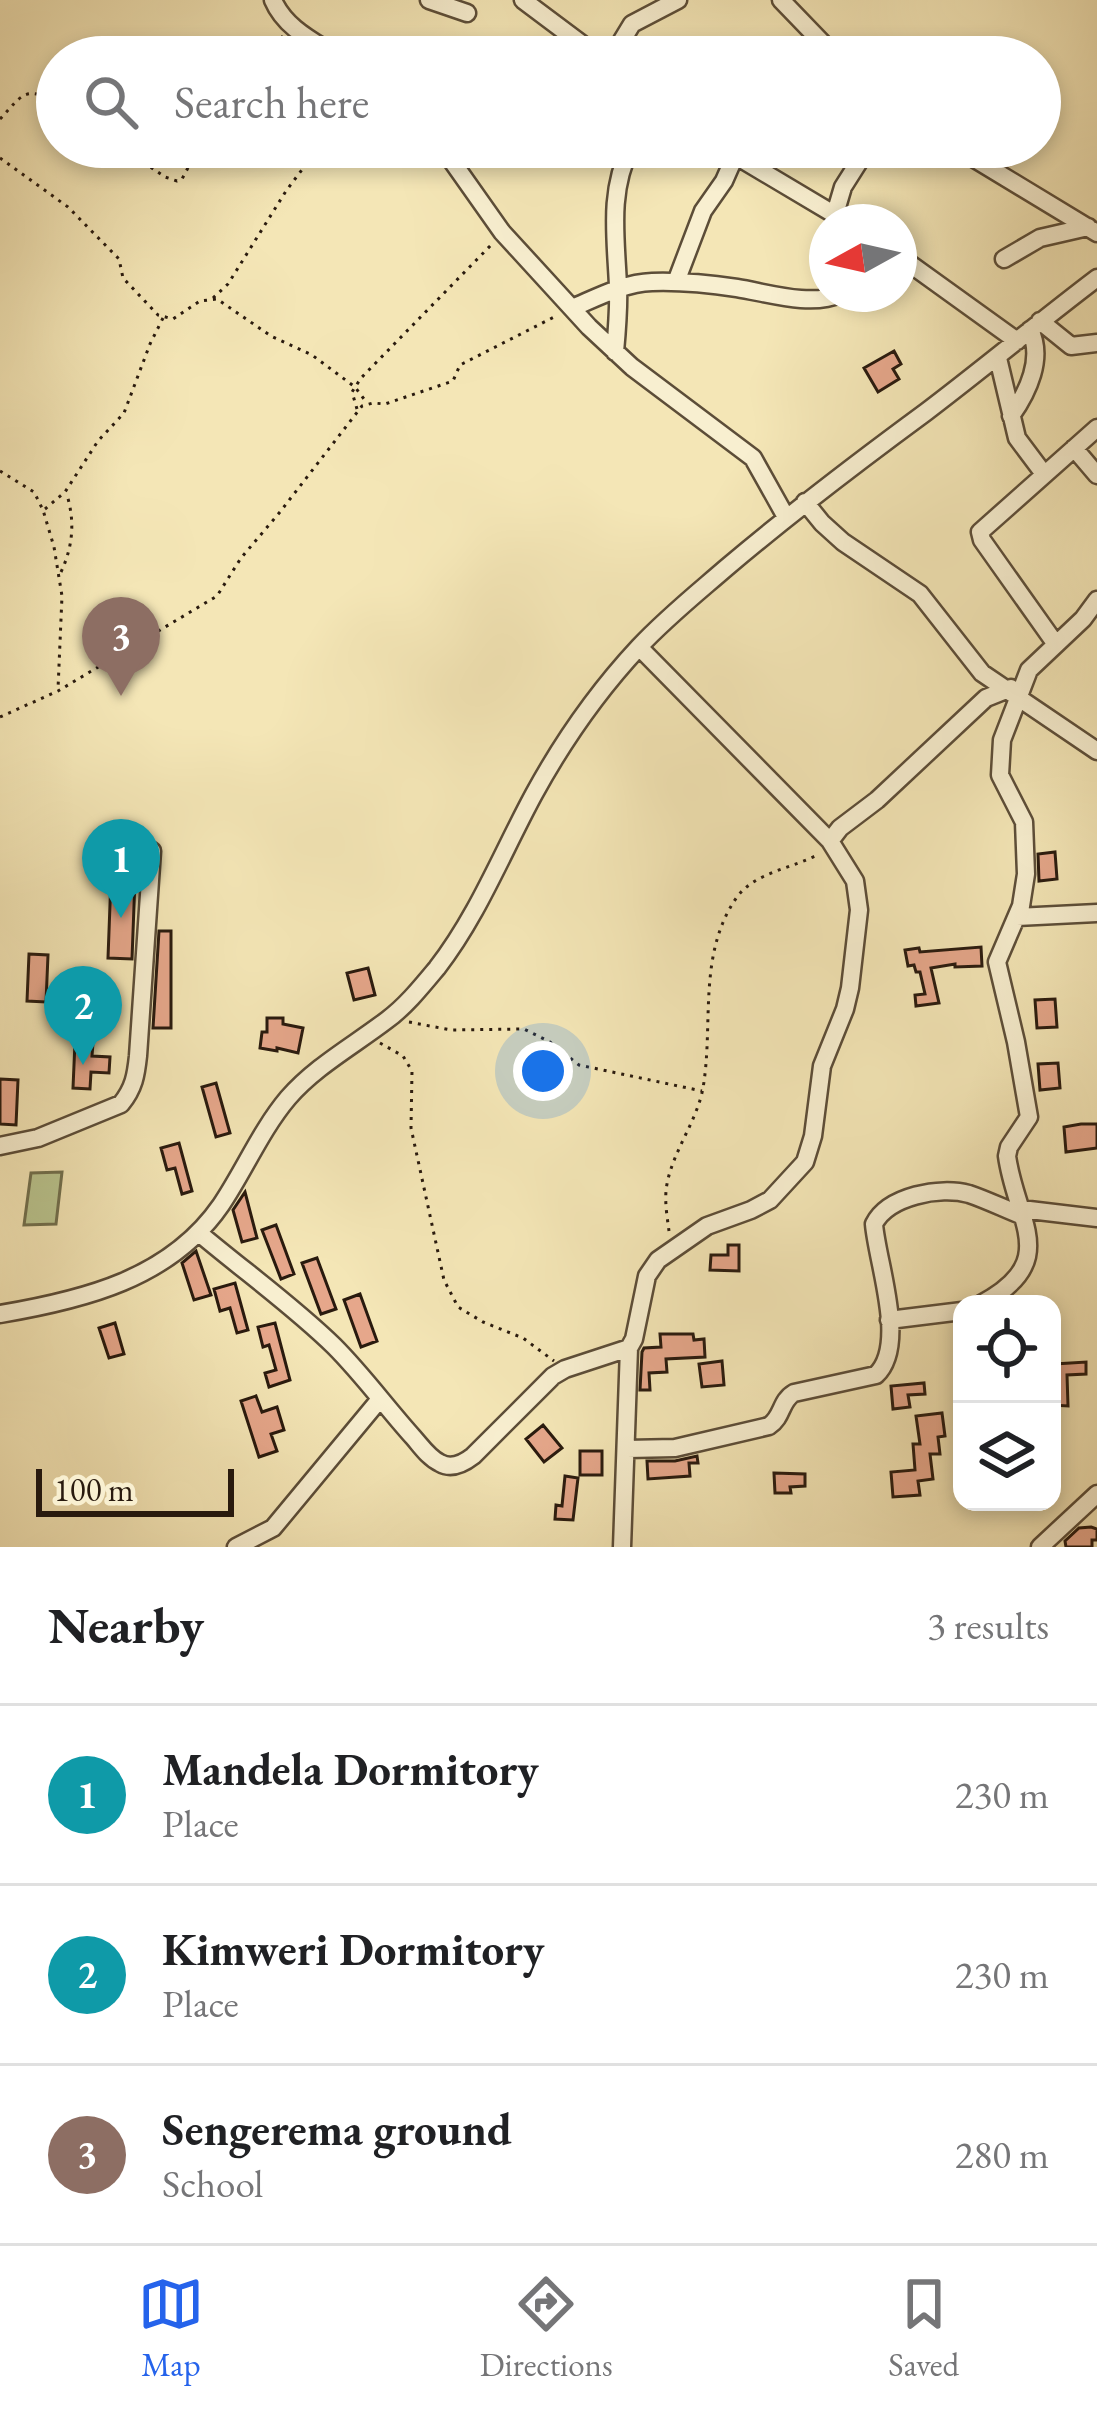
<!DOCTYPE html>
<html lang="en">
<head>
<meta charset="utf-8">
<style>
  body { margin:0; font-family:"EB Garamond",serif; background:#f2f2f2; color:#202124 }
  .controls { position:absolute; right:36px; bottom:36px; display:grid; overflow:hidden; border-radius:24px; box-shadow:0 6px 18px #0003 }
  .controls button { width:108px; height:108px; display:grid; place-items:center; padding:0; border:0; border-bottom:3px solid #e0e0e0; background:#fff; color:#202124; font:60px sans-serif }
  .compass { position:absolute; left:809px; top:204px; width:108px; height:108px; border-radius:50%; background:#fff; box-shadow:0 6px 18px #0003; rotate:262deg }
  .scale { position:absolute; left:36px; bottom:30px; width:198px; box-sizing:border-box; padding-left:12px; border:6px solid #291a0e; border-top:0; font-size:33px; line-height:42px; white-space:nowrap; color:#291a0e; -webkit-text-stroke:9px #f8efd0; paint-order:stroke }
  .you { position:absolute; left:543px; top:1071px; width:42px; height:42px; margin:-30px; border:9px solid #fff; border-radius:50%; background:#1a73e8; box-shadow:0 0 0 18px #1a73e833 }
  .badge { display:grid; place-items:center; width:78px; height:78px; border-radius:50%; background:#2563eb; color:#fff; font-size:39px; font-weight:700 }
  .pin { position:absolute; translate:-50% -99px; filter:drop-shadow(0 3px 6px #0008) }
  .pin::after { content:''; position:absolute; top:63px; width:42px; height:36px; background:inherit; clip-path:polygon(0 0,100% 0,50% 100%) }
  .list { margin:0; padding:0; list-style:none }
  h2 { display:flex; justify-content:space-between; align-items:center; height:156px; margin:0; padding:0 48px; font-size:51px }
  h2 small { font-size:39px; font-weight:400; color:#757577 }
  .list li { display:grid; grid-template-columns:78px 1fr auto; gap:36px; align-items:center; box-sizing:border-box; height:180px; padding:0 48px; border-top:3px solid #e0e0e0 }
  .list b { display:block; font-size:45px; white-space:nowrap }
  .list p { margin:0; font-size:39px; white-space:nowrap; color:#757577 }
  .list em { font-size:39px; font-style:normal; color:#757577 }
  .icon { flex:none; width:66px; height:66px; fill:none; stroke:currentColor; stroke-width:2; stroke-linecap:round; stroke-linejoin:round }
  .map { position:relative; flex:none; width:1097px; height:1547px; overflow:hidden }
  .search { position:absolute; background:#fff; box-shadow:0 6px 18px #0003; left:36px; right:36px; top:36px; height:132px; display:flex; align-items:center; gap:30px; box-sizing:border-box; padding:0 42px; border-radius:66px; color:#757577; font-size:45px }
  .sheet { height:696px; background:#fff }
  nav { display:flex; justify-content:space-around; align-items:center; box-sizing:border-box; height:168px; border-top:3px solid #e0e0e0; background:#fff; font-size:33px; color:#757577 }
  nav a { display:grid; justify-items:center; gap:6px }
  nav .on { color:#2563eb }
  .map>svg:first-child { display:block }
</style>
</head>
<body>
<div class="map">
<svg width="1097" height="1547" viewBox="0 0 1097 1547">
  <rect width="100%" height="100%" fill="#f4e6b6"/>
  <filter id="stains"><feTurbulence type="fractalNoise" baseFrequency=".00167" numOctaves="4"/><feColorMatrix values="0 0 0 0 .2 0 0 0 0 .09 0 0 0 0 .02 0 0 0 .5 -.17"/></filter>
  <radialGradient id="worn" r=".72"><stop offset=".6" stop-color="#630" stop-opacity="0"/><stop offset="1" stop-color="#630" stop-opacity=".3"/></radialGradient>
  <path fill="#bac58f" stroke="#72704e" stroke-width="3" d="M62,1172l-6,52 -32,1 7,-52z"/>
  <path fill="#e6a78b" stroke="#291a0e" stroke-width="3" d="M894,351l7,13 -8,5 6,10 -21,13 -14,-24z
    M1055,852l2,27 -18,2 -1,-27z
    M111,878l24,1 -3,80 -24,-1z
    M159,931h12v97h-18z
    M981,947l1,19 -27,1v-3l-24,4 8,35 -23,3 -1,-11 10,-1 -5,-22h-4l-2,-7 -6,1 -3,-16 14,-2 1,4z
    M29,954l19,1 -2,47 -19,-1z
    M368,968l7,27 -21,5 -7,-27z
    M1055,999l2,28 -20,1 -2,-28z
    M267,1018h16v6l20,4 -5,25 -21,-5v3l-17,-3 2,-16h5z
    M75,1042l18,1 -1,13 18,1 -1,16 -18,-1 -1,17 -17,-1z
    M1058,1063l2,25 -20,2 -2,-26z
    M0,1079l18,1 -2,45 -16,-1z
    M216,1083l14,50 -14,4 -14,-50z
    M1081,1124h16v24l-31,4 -2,-25z
    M179,1143l13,48 -10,3 -7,-26 -8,2 -6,-22z
    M245,1192l12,46 -15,4 -9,-32z
    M276,1225l18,49 -13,5 -19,-49z
    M728,1245h11v26l-29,-1 1,-15h17z
    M196,1251l15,44 -17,5 -12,-37z
    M317,1258l19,51 -15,5 -19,-51z
    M235,1283l13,47 -11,3 -7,-25 -10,3 -6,-22z
    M360,1294l17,47 -16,6 -17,-47z
    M115,1323l9,31 -15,4 -10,-30z
    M275,1323l15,57 -21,7 -4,-14 11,-3 -7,-25 -6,2 -5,-20z
    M660,1334h33l1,6 10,-1 1,18 -39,2 1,13 -18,1 1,17h-10l2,-38 2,-4 17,-1z
    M722,1361l2,24 -22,2 -3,-23z
    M1086,1362v12l-19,1 1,31 -16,-1v-27l4,-1 -1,-13z
    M924,1383l1,11 -17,1 2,12 -17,2 -2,-23z
    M256,1396l6,16 15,-5 7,23 -13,4 6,17 -18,6 -18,-56z
    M942,1413l3,23 -7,1 2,17h-10l3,25 -15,2 2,14 -27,2 -2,-25 24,-2 -2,-26h7l-4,-28z
    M543,1425l19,23 -18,14 -18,-23z
    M580,1451h22v24h-22z
    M697,1456l1,7h-9l1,13 -42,3 -1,-18h28z
    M774,1473l31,1v12l-15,1 1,6h-16z
    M565,1476l13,2 -5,42 -18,-1 1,-14 6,1z
    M1091,1527l6,2v11h-5v7h-26l-1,-6 14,-13z"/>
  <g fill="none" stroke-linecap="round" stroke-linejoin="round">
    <g stroke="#5c4d38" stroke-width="21">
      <path id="minor" d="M273,0c12,28 40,41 65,57
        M429,0l38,13
        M523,0l76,57
        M781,0l55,57
        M612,57l20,-33 46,-24
        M442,147l60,85 87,95 43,40 121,91 33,59
        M721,147l126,75
        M955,147l142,86
        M835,214l8,-27 19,-30
        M899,256l118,85
        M1004,259l36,-21 48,-11
        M676,282l27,-71 21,-30 11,-25
        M572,308c26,-11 52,-25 80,-26 28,-1 58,2 85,6 31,5 74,19 103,6
        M1040,321l31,25 26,-3
        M615,352c2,-22 4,-44 3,-66 -2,-48 -10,-95 13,-139
        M998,358l19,80 27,36
        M1011,416c17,-24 33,-58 19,-86
        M1074,448l23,27
        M805,502l17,21 21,19 77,52 62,79 115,78
        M1055,643l-73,-103 -2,-8 117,-104
        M830,841l10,-13 37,-28 109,-102 25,-10
        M1017,917l80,-4
        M0,1146l38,-8 83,-34c13,-16 15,-29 17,-48l14,-205
        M1021,1209l76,9
        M199,1233c45,38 93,72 135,113 29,29 52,61 79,91 8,9 16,21 27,26 12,7 24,0 33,-7l80,-80 12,-7 64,-21 5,-9 13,-63 11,-16 49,-34 44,-16 19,-10 35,-38 8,-26 9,-70 23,-57 5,-21 9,-78 -4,-29 -25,-40 -191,-194
        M981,1304c81,-43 35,-82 26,-148l2,-9 20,-30 -13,-75 -19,-80 24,-56 5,-32 -2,-52 -24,-47 2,-35 27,-70 54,-51 14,-19
        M0,1314c83,-14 170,-35 221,-109 23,-34 40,-75 67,-107 28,-32 65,-52 99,-78 19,-14 35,-34 50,-52 41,-53 65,-115 97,-174 29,-53 64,-103 105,-147 27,-29 57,-53 87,-79 65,-55 132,-106 200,-156 58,-44 113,-90 171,-134
        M889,1320l73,-9
        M627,1449l48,-1 94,-22c14,-9 11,-25 25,-33l82,-18c32,-30 1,-112 -2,-151 14,-28 66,-38 95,-30 18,6 36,15 54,22
        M236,1547l37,-19 107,-129
        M622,1547l7,-199
        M1040,1547l57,-53"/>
    </g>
    <path stroke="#291a0e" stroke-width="3" stroke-dasharray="3 6" stroke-linecap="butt" d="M264,57l19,-21
      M0,119c22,-23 24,-35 57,-16
      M121,147l44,30 12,4 5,-2 17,-32
      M0,158l68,49 51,52 4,19 35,37 15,4 27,-18 17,-2 54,37 41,19 43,32 12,16
      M213,298l15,-14 58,-93 33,-44
      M357,409l-5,-17 9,-14 133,-136
      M0,471l34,21 9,18 11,37 8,49 -4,93
      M45,509l20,-17 33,-51 26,-28 26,-69 13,-26
      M61,572c12,-26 14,-50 6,-77
      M0,717l58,-26 159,-95 24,-38 39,-46 82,-106 11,-3 12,1 68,-23 7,-16 98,-50
      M409,1022l42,8 73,-1 26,13 29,23 123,26
      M380,1043l23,13 9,15 -1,57 33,152 14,27 25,15 40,16 31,23
      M669,1231c-2,-15 -5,-32 -2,-47 6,-33 30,-63 36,-96 11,-64 -6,-134 34,-191 18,-25 57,-29 82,-43"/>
    <use href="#minor" stroke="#f8efd0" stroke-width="16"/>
  </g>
  <rect width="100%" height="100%" filter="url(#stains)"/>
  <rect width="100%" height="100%" fill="url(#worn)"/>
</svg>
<div class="controls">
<button><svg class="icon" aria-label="locate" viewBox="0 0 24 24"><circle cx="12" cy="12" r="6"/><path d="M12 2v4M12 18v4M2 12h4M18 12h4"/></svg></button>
<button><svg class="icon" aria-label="layers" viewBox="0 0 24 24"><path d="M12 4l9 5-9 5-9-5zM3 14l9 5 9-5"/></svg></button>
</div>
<svg class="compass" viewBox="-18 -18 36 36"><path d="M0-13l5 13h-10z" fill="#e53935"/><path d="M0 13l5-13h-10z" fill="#757577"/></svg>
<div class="scale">100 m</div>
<div class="you"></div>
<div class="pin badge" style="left:121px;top:918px;background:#0f9aa8">1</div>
<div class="pin badge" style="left:83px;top:1065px;background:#0f9aa8">2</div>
<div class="pin badge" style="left:121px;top:696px;background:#8d6e63">3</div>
<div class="search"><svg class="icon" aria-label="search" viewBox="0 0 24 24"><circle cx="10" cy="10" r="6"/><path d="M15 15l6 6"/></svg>Search here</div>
</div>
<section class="sheet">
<h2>Nearby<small>3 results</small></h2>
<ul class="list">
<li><span class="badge" style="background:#0f9aa8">1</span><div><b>Mandela Dormitory</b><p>Place</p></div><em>230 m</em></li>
<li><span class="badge" style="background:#0f9aa8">2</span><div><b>Kimweri Dormitory</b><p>Place</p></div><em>230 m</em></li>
<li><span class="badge" style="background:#8d6e63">3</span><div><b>Sengerema ground</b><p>School</p></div><em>280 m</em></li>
</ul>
</section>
<nav>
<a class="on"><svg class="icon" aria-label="map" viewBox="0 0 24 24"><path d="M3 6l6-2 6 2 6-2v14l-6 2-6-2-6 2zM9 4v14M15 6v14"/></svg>Map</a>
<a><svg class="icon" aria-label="directions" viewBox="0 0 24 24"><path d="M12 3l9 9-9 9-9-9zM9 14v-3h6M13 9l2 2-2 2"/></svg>Directions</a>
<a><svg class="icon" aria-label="saved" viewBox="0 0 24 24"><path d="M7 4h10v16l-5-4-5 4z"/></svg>Saved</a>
</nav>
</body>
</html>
